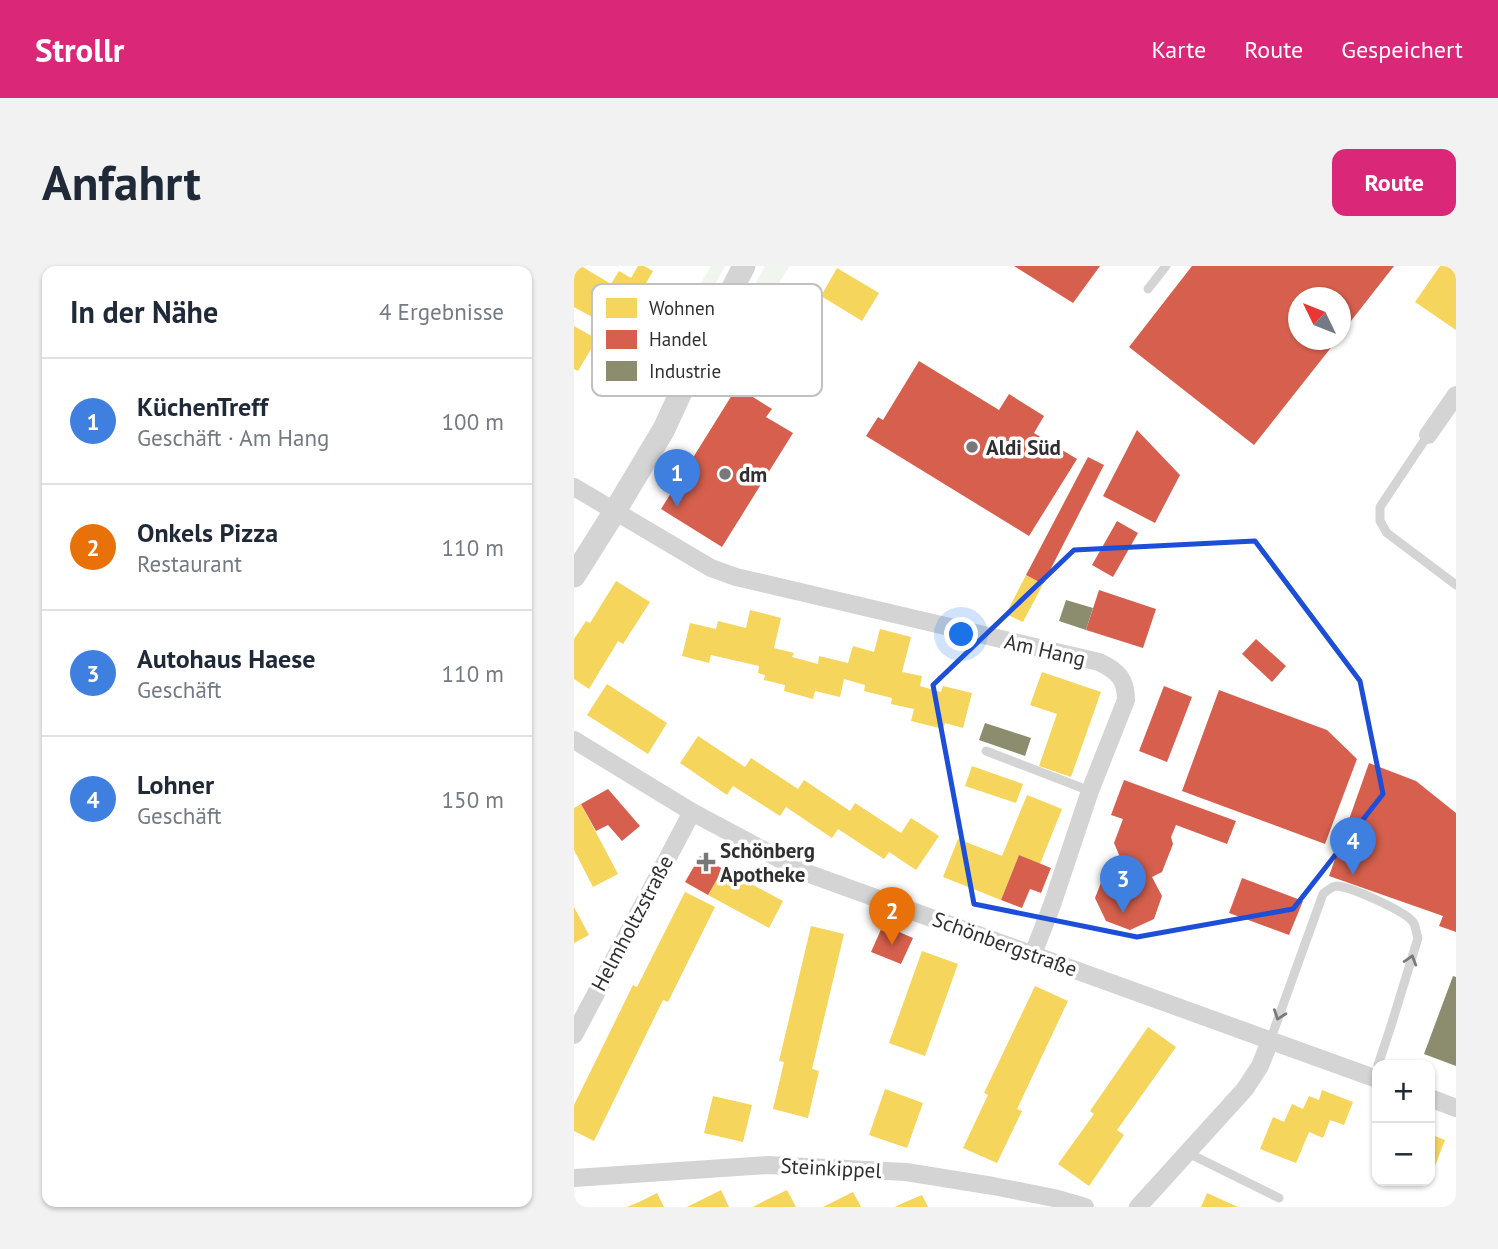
<!DOCTYPE html>
<html lang="de">
<head>
<meta charset="utf-8">
<style>
  body { margin:0; font-family:"PT Sans",sans-serif; background:#f2f2f3; color:#1f2937 }
  .controls { position:absolute; right:21px; bottom:21px; display:grid; overflow:hidden; border-radius:14px; box-shadow:0 2px 5px #0004 }
  .controls button { width:63px; height:63px; display:grid; place-items:center; padding:0; border:0; border-bottom:2px solid #e0e1e3; background:#fff; color:#1f2937; font:35px sans-serif }
  .compass { position:absolute; left:714px; top:21px; width:63px; height:63px; border-radius:50%; background:#fff; box-shadow:0 2px 5px #0004; rotate:313deg }
  .you { position:absolute; left:388px; top:369px; width:24px; height:24px; margin:-18px; border:5px solid #fff; border-radius:50%; background:#1a73e8; box-shadow:0 0 0 10px #1a73e833 }
  .badge { display:grid; place-items:center; width:46px; height:46px; border-radius:50%; background:#db2777; color:#fff; font-size:23px; font-weight:700 }
  .pin { position:absolute; translate:-50% -58px; filter:drop-shadow(0 2px 4px #0008) }
  .pin::after { content:''; position:absolute; top:37px; width:24px; height:21px; background:inherit; clip-path:polygon(0 0,100% 0,50% 100%) }
  .list { margin:0; padding:0; list-style:none }
  h2 { display:flex; justify-content:space-between; align-items:center; height:91px; margin:0; padding:0 28px; font-size:30px }
  h2 small { font-size:23px; font-weight:400; color:#747a83 }
  .list li { display:grid; grid-template-columns:46px 1fr auto; gap:21px; align-items:center; box-sizing:border-box; height:126px; padding:0 28px; border-top:2px solid #e0e1e3 }
  .list b { display:block; font-size:26px; white-space:nowrap }
  .list p { margin:0; font-size:23px; white-space:nowrap; color:#747a83 }
  .list em { font-size:23px; font-style:normal; color:#747a83 }
  .map { position:relative; flex:none; width:882px; height:941px; overflow:hidden; border-radius:14px }
  header { display:flex; align-items:center; gap:42px; box-sizing:border-box; height:98px; padding:0 35px; background:#db2777; color:#fff }
  header strong { font-size:33px }
  nav { display:flex; gap:38px; margin-inline-start:auto; font-size:24px }
  .intro { display:flex; align-items:center; justify-content:space-between; box-sizing:border-box; height:168px; padding:0 42px }
  h1 { margin:0; font-size:49px }
  .button { padding:18px 32px; border-radius:14px; background:#db2777; color:#fff; font-size:24px; font-weight:700 }
  main { display:flex; gap:42px; padding:0 42px }
  aside { flex:1; background:#fff; border-radius:14px; box-shadow:0 2px 5px #0004 }
  .map>svg:first-child { display:block }
</style>
</head>
<body>
<header>
<strong>Strollr</strong>
<nav><a>Karte</a><a>Route</a><a>Gespeichert</a></nav>
</header>
<div class="intro"><h1>Anfahrt</h1><a class="button">Route</a></div>
<main>
<aside>
<h2>In der Nähe<small>4 Ergebnisse</small></h2>
<ul class="list">
<li><span class="badge" style="background:#3f7fe0">1</span><div><b>KüchenTreff</b><p>Geschäft · Am Hang</p></div><em>100 m</em></li>
<li><span class="badge" style="background:#e8710a">2</span><div><b>Onkels Pizza</b><p>Restaurant</p></div><em>110 m</em></li>
<li><span class="badge" style="background:#3f7fe0">3</span><div><b>Autohaus Haese</b><p>Geschäft</p></div><em>110 m</em></li>
<li><span class="badge" style="background:#3f7fe0">4</span><div><b>Lohner</b><p>Geschäft</p></div><em>150 m</em></li>
</ul>
</aside>
<div class="map">
<svg width="882" height="941" viewBox="0 0 882 941">
  <rect width="100%" height="100%" fill="#fff"/>
  <path fill="#f0f5ed" d="M137,0h14l-21,39 -21,44 -1,-21 4,-20z
    M191,0h25l-53,80 -6,4h-5l-3,-3v-4z"/>
  <path fill="#f6d55c" d="M0,0h7l30,18 8,-13 12,7 7,-12h6l9,5 -20,35 -14,-8 -8,12 -11,-6 -8,13 -18,-10z
    M866,0h16v64l-41,-28z
    M263,2l42,25 -17,28 -41,-25z
    M0,60l23,13 -19,32 -4,-2z
    M452,309l17,9 -20,38 -17,-8z
    M42,315l34,21 -27,42 -5,-3 -29,48 -15,-10v-40l12,-18 4,2z
    M176,344l31,8 -7,30 20,5 -2,4 26,7 1,-8 29,7 5,-17 21,6 6,-23 31,8 -9,35 20,4 -2,10 21,6 2,-6 29,7 -9,35 -18,-5 -2,6 -32,-8 3,-12 -23,-5 1,-6 -28,-7 1,-6 -21,-6 -4,18 -25,-6 -2,8 -29,-8 1,-6 -21,-5 1,-5 -7,-2 1,-7 -48,-11 -2,8 -27,-7 8,-33 26,6 2,-8 28,7z
    M468,406l59,20 -30,85 -32,-11 18,-52 -27,-9z
    M33,418l60,39 -19,31 -61,-39z
    M124,470l47,31 6,-9 47,31 6,-9 46,31 5,-8 46,30 10,-15 28,18 -23,34 -27,-18 -5,7 -46,-30 -6,9 -46,-31 -6,9 -47,-30 -6,9 -47,-32z
    M398,500l51,18 -7,19 -51,-17z
    M453,529l35,14 -22,55 -21,-9 -18,45 -58,-23 15,-38 44,17z
    M7,538l37,70 -25,13 -19,-37v-42z
    M149,603l60,32 -14,27 -61,-33z
    M111,626l30,15 -47,95 -5,-2 -69,141 -20,-10v-26l59,-120 4,2z
    M0,641l15,28 -15,8z
    M237,660l33,8 -32,135 7,2 -11,47 -35,-9 11,-47 -5,-1z
    M348,685l36,13 -33,92 -36,-13z
    M461,720l33,15 -51,108 5,2 -25,52 -34,-15 25,-53 -4,-2z
    M574,761l28,20 -59,83 7,5 -35,51 -31,-22 36,-50 -4,-3z
    M311,823l38,14 -16,45 -38,-13z
    M748,824l31,12 -9,23 -14,-5 -7,18 -14,-6 -13,31 -36,-14 13,-32 11,5 8,-18 11,5 6,-13 10,4z
    M139,830l39,9 -9,37 -39,-9z
    M856,868l15,6 -15,39z
    M147,924l8,17h-42z
    M213,924l9,17h-43l15,-8z
    M279,926l8,15h-38z
    M83,927l7,14h-37l12,-5z
    M633,927l31,14h-37z
    M348,929l6,12h-33l8,-4z"/>
  <path fill="#d6604d" d="M440,0h86l-27,37z
    M618,0h202l-54,69v-37h-42v42h39l-83,105 -125,-98z
    M345,95l80,49 10,-16 35,22 -10,17 43,26 -48,77 -163,-100 12,-19 5,3z
    M163,121l35,22 -6,8 27,16 -71,114 -61,-38z
    M563,164l43,45 -25,48 -52,-27z
    M514,191l16,8 -61,119 -17,-9z
    M543,255l21,12 -25,44 -21,-12z
    M525,324l57,19 -13,39 -57,-18z
    M682,373l30,27 -14,16 -30,-28z
    M590,420l28,11 -25,65 -28,-11z
    M645,424l108,40 30,29 -32,85 -143,-53z
    M795,497l47,18 40,32v119l-17,-6 4,-10 -114,-40z
    M550,514l112,41 -9,23 -51,-19 -5,12 2,7 -11,28 -10,5 10,19 -8,23 -24,11 -24,-9 -11,-23 9,-23 16,-7 5,1 -11,-26 9,-24 -12,-4z
    M34,523l32,37 -18,15 -14,-16 -12,6 -15,-27z
    M445,589l32,13 -10,25 -11,-4 -8,19 -21,-8z
    M126,590l23,13 -15,26 -23,-13z
    M668,612l61,23 -14,34 -60,-22z
    M309,659l30,13 -12,26 -30,-12z"/>
  <path fill="#8c8c6e" d="M492,334l27,8 -7,22 -27,-9z
    M411,457l46,15 -6,18 -46,-16z
    M879,710l3,1v89l-32,-12z"/>
  <g fill="none" stroke-linecap="round" stroke-linejoin="round">
    <path stroke="#d4d4d4" stroke-width="9" d="M574,23l18,-23
      M854,169l-48,72v14l7,12 69,52
      M412,485l104,40
      M696,775l53,-147c4,-3 9,-8 14,-8 14,1 68,25 76,36 3,4 3,11 5,16l-27,88 -13,39
      M614,887l91,45"/>
    <path stroke="#d4d4d4" stroke-width="18" d="M854,169l28,-40
      M0,221l137,81 25,9 363,85c19,9 27,17 27,38l-36,91 -38,114 -19,49
      M0,474l118,72 112,60 573,207
      M0,769l118,-223
      M856,832l26,10
      M0,912l194,-13 138,7 87,14 61,12 31,9
      M564,941l107,-118 15,-23 10,-25"/>
    <path stroke="#d4d4d4" stroke-width="23" d="M0,310l41,-65 49,-82 29,-63 51,-100"/>
  </g>
  <defs><path id="oneway-chevron" d="M-2-3.5L2.5 0L-2 3.5" fill="none" stroke-width="1.6" stroke-linecap="round" stroke-linejoin="round" transform="scale(1.75)"/></defs>
  <g stroke="#7a7a7a">
    <use href="#oneway-chevron" transform="translate(837 694) rotate(-73)"/>
    <use href="#oneway-chevron" transform="translate(705 749) rotate(110)"/>
  </g>
  <path fill="none" stroke="#1d4ed8" stroke-width="5" stroke-linejoin="round" d="M681,275l105,140 23,113 -90,115 -156,28 -163,-33 -41,-219 141,-135z"/>
  <g fill="#787878" stroke="#fff" stroke-width="2.5">
    <circle cx="398" cy="181" r="7"/>
    <circle cx="151" cy="208" r="7"/>
    <path d="M128.5 585.5h7v7h7v7h-7v7h-7v-7h-7v-7h7z"/>
  </g>
  <g text-anchor="middle" dominant-baseline="central" stroke-width="7" stroke-linejoin="round" paint-order="stroke">
    <g font-size="21" font-weight="bold" fill="#303030" stroke="#fff" text-anchor="start">
      <text x="412" y="181">Aldi Süd</text>
      <text x="165" y="208">dm</text>
      <text x="146" y="584">Schönberg<tspan x="146" dy="24">Apotheke</tspan></text>
    </g>
    <g font-size="21" fill="#303030" stroke="#fff">
      <text transform="translate(471 384) rotate(13)">Am Hang</text>
      <text transform="translate(58 657) rotate(-62)">Helmholtzstraße</text>
      <text transform="translate(431 678) rotate(20)">Schönbergstraße</text>
      <text transform="translate(257 902) rotate(3)">Steinkippel</text>
    </g>
  </g>
  <rect x="18" y="18" width="230" height="112" rx="10" fill="#fff" stroke="#c1c1c1" stroke-width="2"/>
  <rect x="32" y="32" width="31" height="20" fill="#f6d55c"/>
  <rect x="32" y="64" width="31" height="19" fill="#d6604d"/>
  <rect x="32" y="95" width="31" height="20" fill="#8c8c6e"/>
  <g font-size="19" fill="#303030">
    <text x="75" y="49">Wohnen</text>
    <text x="75" y="80">Handel</text>
    <text x="75" y="112">Industrie</text>
  </g>
</svg>
<div class="controls">
<button>+</button>
<button>−</button>
</div>
<svg class="compass" viewBox="-18 -18 36 36"><path d="M0-13l5 13h-10z" fill="#e53935"/><path d="M0 13l5-13h-10z" fill="#747a83"/></svg>
<div class="you"></div>
<div class="pin badge" style="left:103px;top:241px;background:#3f7fe0">1</div>
<div class="pin badge" style="left:318px;top:679px;background:#e8710a">2</div>
<div class="pin badge" style="left:549px;top:647px;background:#3f7fe0">3</div>
<div class="pin badge" style="left:779px;top:609px;background:#3f7fe0">4</div>
</div>
</main>
</body>
</html>
